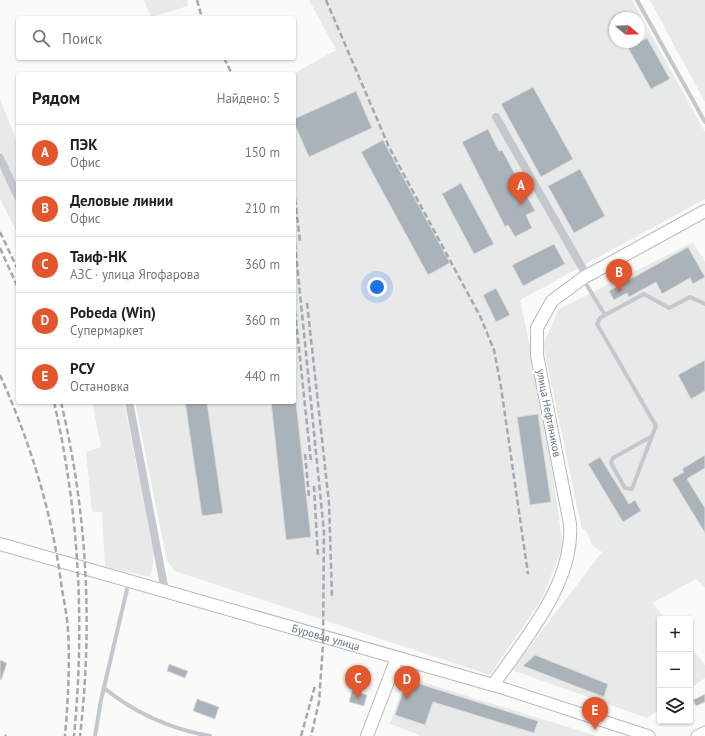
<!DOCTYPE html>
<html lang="ru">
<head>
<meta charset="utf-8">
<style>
  body { margin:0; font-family:"PT Sans",sans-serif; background:#f6f6f6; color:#222 }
  .controls { position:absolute; right:12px; bottom:12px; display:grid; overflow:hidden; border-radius:4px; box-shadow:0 1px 3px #0004 }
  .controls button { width:36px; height:36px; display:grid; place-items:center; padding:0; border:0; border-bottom:1px solid #e0e0e0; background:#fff; color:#222; font:20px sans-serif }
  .compass { position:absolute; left:609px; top:12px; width:36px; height:36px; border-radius:50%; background:#fff; box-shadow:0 1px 3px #0004; rotate:109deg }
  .you { position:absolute; left:377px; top:287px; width:14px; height:14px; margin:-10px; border:3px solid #fff; border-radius:50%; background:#1a73e8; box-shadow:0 0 0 6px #1a73e833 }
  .badge { display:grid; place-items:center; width:26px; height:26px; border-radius:50%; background:#e4572e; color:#fff; font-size:13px; font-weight:700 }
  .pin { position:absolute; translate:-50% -33px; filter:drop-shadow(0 1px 2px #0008) }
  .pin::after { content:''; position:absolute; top:21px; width:14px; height:12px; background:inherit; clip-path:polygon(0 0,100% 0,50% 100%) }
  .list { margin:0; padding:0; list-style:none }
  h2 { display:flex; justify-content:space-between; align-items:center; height:52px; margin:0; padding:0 16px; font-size:17px }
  h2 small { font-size:13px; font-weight:400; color:#767676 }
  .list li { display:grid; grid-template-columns:26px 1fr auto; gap:12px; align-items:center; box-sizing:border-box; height:56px; padding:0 16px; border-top:1px solid #e0e0e0 }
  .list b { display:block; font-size:15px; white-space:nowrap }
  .list p { margin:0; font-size:13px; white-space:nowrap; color:#767676 }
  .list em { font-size:13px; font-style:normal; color:#767676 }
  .icon { flex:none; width:22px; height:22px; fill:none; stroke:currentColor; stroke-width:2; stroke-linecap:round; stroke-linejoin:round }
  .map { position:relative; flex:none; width:705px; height:736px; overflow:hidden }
  .search { position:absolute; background:#fff; box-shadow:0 1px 3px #0004; left:16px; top:16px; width:280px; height:44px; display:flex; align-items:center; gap:10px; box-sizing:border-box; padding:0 14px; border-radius:4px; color:#767676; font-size:15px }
  .panel { position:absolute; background:#fff; box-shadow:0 1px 3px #0004; left:16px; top:72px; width:280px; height:332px; border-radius:4px }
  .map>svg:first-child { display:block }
</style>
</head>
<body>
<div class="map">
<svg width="705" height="736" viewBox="0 0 705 736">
  <rect width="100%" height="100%" fill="#fafaf8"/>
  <path fill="#e8e9e9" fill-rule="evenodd" d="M144,0h43l1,6 -37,11z
    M309,0h323l73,132v67l-185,101 25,118 18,129 -22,53 -51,75 -315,-104 -8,-10 -32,-159h159l-1,-328 43,-24zM615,18h24v24h-24z
    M650,0h55v102l-29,-53z
    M0,99l18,45v91l-18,-36z
    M693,242l12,20v326l-9,-9 -44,24 14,16h-6v90l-13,9 -135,-48 90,-118 -9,-6 -8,-17 -3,1 -39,-186 16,-35z
    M92,402h32l30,152 -3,23 -46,-10 -3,-55h-10l-6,-60 15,-5z
    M690,647l15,18v13l-15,10z
    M406,677l191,59h-178v-1l-29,-11z"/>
  <path fill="#aab3b9" stroke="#dcdcda" d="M647,38l23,41 -19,10 -23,-41z
    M533,87l40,72 -32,18 -40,-73z
    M356,91l16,37 -63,29 -15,-34v-4z
    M488,129l11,22 3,-1 33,61 -9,4 6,13 -17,9 -7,-12 -3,2 -43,-85z
    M383,140l67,123 -22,12 -67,-123z
    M580,169l25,47 -31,17 -26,-47z
    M461,183l33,61 -20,10 -32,-60z
    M554,244l11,20 -42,22 -11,-21z
    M688,247l17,30 -12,7 -3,-6 -28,16 -6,-12 -27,15 -2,-4 -13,7 -5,-9z
    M496,288l14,27 -14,7 -13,-27z
    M705,360v31l-14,8 -13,-24z
    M185,402h22l16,111 -21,3z
    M271,402h25l15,135 -25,3z
    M538,414l13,88 -21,3 -13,-88z
    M705,455v13l-18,11 18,29v25l-33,-54 12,-7 -2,-3z
    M600,457l29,47 6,-4 6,11 -18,11 -35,-58z
    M535,655l73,29 -4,13 -81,-31z
    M0,660l7,3 -6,17h-1z
    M169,664l19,7 -3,7 -18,-7z
    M407,680l131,41 -4,12 -101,-31 -8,23 -30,-10z
    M352,690l15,5 -3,11 -15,-4z
    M705,694v8l-9,4 -3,-6z
    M197,699l22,8 -4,12 -22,-8z"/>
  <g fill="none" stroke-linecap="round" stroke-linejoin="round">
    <g stroke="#b3babf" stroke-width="13">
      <path id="secondary" d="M493,685l156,51
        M697,736l8,-4"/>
    </g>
    <g stroke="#b5babe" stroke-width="14">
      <g id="primary">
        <path id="s1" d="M0,544l493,141c32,-46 81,-102 77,-161l-33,-169v-27l15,-27 31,-23 122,-67"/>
        <path d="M367,736l30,-78"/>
      </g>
    </g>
    <path stroke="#c3c8cc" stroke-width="4" d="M637,0l68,122
      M583,279l22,36 39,-21 25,14 21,-11 15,7
      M605,315l-5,3 -3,6 59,102 -4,10 -39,22 -2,5 14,25 7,1 20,-53
      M104,688c32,26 67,41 106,48
      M95,736l6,-36 28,-119"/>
    <path stroke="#c3c8cc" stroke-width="8" d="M496,117l91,159
      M0,158l18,39
      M129,402l36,189"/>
    <use href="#secondary" stroke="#fff" stroke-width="11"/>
    <use href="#primary" stroke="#fff" stroke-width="12"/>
    <path stroke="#a2aab0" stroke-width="2.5" stroke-dasharray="6 3" stroke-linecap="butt" d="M197,0l5,18
      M326,0l63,147 91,169 14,34 7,37 27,187
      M224,58l8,16
      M294,190l6,51
      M0,232l18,38
      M294,234l30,298 -1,112 -4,58 -8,34
      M0,248l18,40
      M294,302l17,160
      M307,303l22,200 3,93
      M0,375c30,67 51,134 61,207 2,15 6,32 7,48 2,35 0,71 -3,106
      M54,402c25,110 31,221 20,334
      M61,402c26,110 32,222 19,334
      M305,454l4,42
      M314,486l4,72
      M5,736l1,-1
      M301,736l14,-50"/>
  </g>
  <g text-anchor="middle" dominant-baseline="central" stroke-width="4" stroke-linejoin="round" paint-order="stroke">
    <g font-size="11" fill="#657683" stroke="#fff">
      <text transform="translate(549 413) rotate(79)">улица Нефтяников</text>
      <text stroke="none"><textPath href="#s1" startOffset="339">Буровая улица</textPath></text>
    </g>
  </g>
</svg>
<div class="controls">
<button>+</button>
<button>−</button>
<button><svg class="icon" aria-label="layers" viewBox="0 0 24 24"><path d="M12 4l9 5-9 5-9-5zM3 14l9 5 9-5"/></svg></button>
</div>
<svg class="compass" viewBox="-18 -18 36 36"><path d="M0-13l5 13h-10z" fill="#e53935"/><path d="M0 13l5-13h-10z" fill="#767676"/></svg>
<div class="you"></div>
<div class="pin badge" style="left:521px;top:205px">A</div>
<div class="pin badge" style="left:619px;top:292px">B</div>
<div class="pin badge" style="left:358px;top:698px">C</div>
<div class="pin badge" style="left:407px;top:699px">D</div>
<div class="pin badge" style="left:595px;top:730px">E</div>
<div class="search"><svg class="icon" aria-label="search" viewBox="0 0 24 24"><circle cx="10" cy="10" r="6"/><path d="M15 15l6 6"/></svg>Поиск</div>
<section class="panel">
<h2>Рядом<small>Найдено: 5</small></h2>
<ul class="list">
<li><span class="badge">A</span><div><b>ПЭК</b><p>Офис</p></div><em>150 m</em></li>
<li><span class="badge">B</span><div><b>Деловые линии</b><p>Офис</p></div><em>210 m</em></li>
<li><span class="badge">C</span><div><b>Таиф-НК</b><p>АЗС · улица Ягофарова</p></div><em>360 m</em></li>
<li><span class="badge">D</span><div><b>Pobeda (Win)</b><p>Супермаркет</p></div><em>360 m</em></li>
<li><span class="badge">E</span><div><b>РСУ</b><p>Остановка</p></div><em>440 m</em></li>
</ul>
</section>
</div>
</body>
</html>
